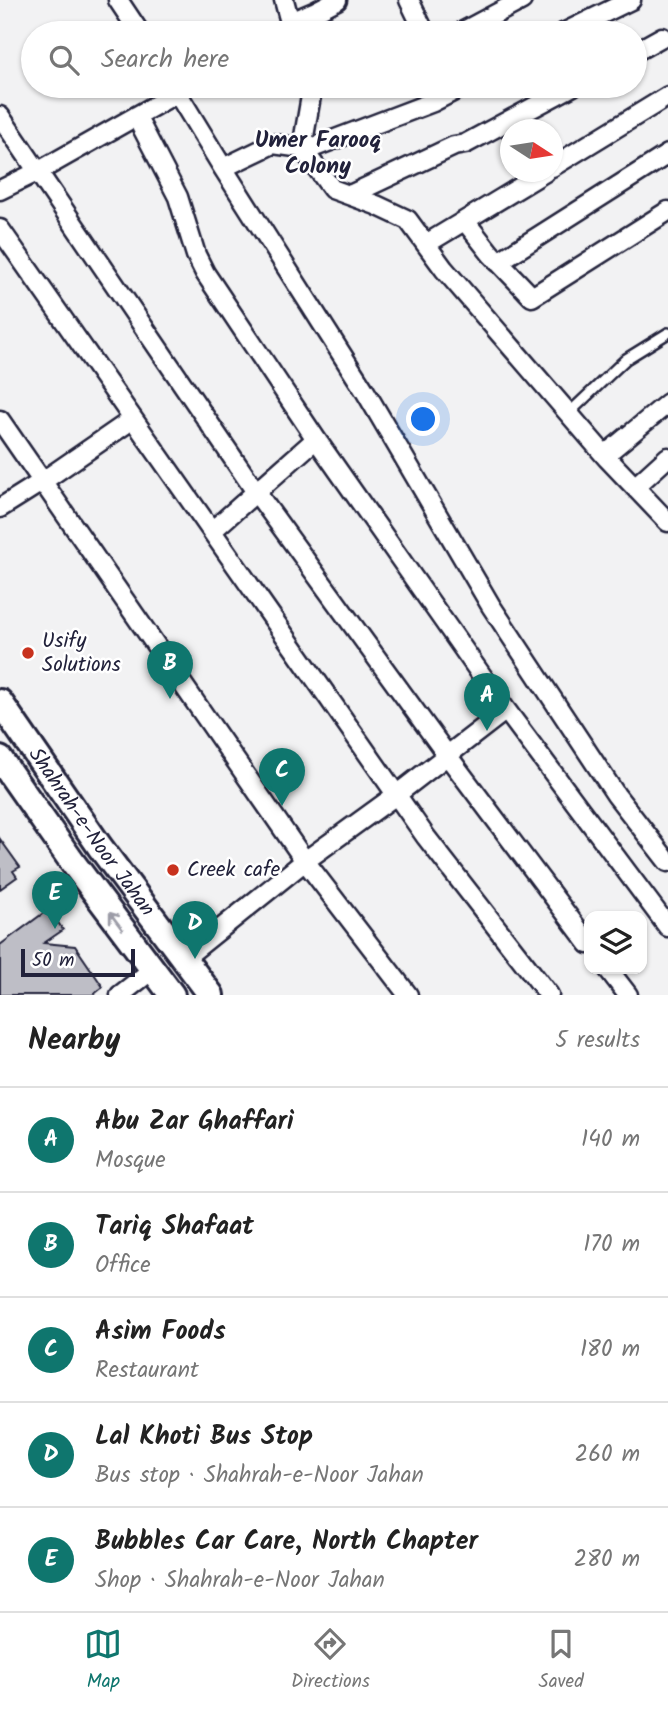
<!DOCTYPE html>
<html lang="en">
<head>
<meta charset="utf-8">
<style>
  body { margin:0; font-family:Kalam,sans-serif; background:#f6f6f6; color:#222 }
  .controls { position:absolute; right:21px; bottom:21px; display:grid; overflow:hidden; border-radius:14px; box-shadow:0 2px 5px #0004 }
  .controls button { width:63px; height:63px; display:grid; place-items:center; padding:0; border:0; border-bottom:2px solid #e0e0e0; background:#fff; color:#222; font:35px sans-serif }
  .compass { position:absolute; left:500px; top:119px; width:63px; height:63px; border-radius:50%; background:#fff; box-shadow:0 2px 5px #0004; rotate:102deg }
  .scale { position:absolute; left:21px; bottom:18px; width:114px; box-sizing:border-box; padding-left:7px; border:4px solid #22223b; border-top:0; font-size:19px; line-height:24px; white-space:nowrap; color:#22223b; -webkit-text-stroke:5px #fff; paint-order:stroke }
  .you { position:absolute; left:424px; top:420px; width:24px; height:24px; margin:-18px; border:5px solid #fff; border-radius:50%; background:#1a73e8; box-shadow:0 0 0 10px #1a73e833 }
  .badge { display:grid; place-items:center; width:46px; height:46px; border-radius:50%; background:#0f766e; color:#fff; font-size:23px; font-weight:700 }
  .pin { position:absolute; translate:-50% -58px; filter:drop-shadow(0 2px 4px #0008) }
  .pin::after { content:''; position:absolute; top:37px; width:24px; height:21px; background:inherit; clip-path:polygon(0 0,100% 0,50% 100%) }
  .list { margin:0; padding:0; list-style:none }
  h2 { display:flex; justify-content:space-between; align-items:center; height:91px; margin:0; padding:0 28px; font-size:30px }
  h2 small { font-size:23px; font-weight:400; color:#767676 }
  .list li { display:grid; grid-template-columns:46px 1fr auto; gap:21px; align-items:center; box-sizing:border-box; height:105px; padding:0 28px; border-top:2px solid #e0e0e0 }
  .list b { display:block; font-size:26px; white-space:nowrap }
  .list p { margin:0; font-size:23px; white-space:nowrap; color:#767676 }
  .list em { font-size:23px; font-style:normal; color:#767676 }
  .icon { flex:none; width:38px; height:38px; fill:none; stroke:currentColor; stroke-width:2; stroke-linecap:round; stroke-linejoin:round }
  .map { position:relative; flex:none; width:668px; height:995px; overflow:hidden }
  .search { position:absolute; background:#fff; box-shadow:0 2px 5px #0004; left:21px; right:21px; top:21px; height:77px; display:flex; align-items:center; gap:18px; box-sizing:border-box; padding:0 24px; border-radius:38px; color:#767676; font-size:26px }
  .sheet { height:616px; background:#fff }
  nav { display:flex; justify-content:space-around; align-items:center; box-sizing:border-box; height:98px; border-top:2px solid #e0e0e0; background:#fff; font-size:19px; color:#767676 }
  nav a { display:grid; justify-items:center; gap:4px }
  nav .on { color:#0f766e }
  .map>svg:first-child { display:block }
</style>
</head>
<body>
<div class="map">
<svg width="668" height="995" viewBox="0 0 668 995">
  <rect width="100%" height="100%" fill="#f2f2f3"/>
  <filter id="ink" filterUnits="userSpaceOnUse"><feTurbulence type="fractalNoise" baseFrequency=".0143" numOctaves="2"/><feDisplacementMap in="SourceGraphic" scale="14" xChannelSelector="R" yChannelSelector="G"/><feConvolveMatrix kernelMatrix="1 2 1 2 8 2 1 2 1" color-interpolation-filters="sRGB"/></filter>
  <g filter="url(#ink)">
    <path fill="#bebec6" stroke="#22223b" stroke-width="2" d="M0,839l20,28 -7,4 4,6 -17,12z
      M49,909l14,21 -19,13 31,3 28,41 -10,8h-93v-50z"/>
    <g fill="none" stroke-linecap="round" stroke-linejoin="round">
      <g stroke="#22223b" stroke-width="14">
        <path id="lane" d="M569,413l57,-54 42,-26"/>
      </g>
      <g stroke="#22223b" stroke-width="23">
        <path id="street" d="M118,0l22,33
          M284,0l8,30
          M409,0l16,33
          M290,22l26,-11 21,-11
          M460,33l62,-33
          M563,33l68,-33
          M635,52l27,-15
          M173,86l50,82 142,223 126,215 125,189 52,67
          M0,116l256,376 191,263 142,189
          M136,116l42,81 18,58 9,18 111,166 190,271 162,217
          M302,148l9,-52 -2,-10
          M304,151l129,-49 31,-16
          M552,167l116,-71
          M223,168l50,-24 29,4 30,41 44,16 32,15 36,49 163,189 61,64
          M0,190l39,-19 138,-78
          M350,195l104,-49 11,-2 108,-58
          M465,221l26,33 41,43 136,-86
          M0,229l426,608 123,158
          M426,244l119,-72
          M498,262l170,-108
          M0,420l305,441 103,134
          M605,455l63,-52
          M635,487l33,-30
          M0,508l43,-27 90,-62
          M212,531l104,-92
          M183,959l122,-98 91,-66 110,-85
          M608,969l20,26
          M120,995l32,-25"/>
      </g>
      <g stroke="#22223b" stroke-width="30">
        <g id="secondary">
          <path id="s1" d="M0,702l100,145 111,148"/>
          <path d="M0,759l73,104 99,132"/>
        </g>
      </g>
      <use href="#lane" stroke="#fff" stroke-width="9"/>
      <use href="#street" stroke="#fff" stroke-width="18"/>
      <use href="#secondary" stroke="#fff" stroke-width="24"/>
    </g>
    <defs><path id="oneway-shaft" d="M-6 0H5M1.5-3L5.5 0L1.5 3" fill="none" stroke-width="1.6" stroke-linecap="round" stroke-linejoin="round" transform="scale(1.75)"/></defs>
    <use stroke="#9c9ca7" href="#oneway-shaft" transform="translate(116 921) rotate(-127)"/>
  </g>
  <g fill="#c8321e" stroke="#fff" stroke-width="2.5">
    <circle cx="28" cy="653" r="7"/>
    <circle cx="173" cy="870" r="7"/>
  </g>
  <g text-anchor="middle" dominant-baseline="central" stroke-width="5" stroke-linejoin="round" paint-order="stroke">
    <g font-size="21" fill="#22223b" stroke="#fff" text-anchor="start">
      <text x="42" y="641">Usify<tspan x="42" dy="24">Solutions</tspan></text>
      <text x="187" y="870">Creek cafe</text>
    </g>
    <g font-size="21" fill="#22223b" stroke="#fff">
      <text stroke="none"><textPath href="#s1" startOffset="159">Shahrah-e-Noor Jahan</textPath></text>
    </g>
    <g font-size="23" font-weight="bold" fill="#22223b" stroke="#fff">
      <text x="318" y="141">Umer Farooq<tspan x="318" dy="26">Colony</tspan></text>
    </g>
  </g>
</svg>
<div class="controls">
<button><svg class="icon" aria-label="layers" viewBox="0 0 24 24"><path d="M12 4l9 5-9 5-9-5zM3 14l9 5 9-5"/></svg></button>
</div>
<svg class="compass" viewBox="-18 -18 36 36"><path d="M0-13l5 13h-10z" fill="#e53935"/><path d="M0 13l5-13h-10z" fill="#767676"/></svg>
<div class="scale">50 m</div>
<div class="you"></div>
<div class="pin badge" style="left:487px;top:731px">A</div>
<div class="pin badge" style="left:170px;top:699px">B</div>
<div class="pin badge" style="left:282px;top:806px">C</div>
<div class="pin badge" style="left:195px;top:959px">D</div>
<div class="pin badge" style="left:55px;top:929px">E</div>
<div class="search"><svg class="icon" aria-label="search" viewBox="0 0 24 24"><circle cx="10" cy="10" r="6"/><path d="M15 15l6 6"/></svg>Search here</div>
</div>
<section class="sheet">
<h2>Nearby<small>5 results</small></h2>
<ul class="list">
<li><span class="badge">A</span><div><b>Abu Zar Ghaffari</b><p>Mosque</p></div><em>140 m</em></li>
<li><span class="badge">B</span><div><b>Tariq Shafaat</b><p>Office</p></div><em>170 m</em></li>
<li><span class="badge">C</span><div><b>Asim Foods</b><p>Restaurant</p></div><em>180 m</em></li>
<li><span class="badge">D</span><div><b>Lal Khoti Bus Stop</b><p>Bus stop · Shahrah-e-Noor Jahan</p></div><em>260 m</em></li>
<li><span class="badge">E</span><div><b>Bubbles Car Care, North Chapter</b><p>Shop · Shahrah-e-Noor Jahan</p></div><em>280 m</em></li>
</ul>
</section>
<nav>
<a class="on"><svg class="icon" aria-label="map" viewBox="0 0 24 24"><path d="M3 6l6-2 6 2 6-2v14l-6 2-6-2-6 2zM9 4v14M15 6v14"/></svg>Map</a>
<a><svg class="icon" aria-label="directions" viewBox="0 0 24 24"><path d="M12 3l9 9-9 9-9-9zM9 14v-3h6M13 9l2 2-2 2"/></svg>Directions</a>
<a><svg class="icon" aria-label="saved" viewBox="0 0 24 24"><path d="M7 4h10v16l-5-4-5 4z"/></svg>Saved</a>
</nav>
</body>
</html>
